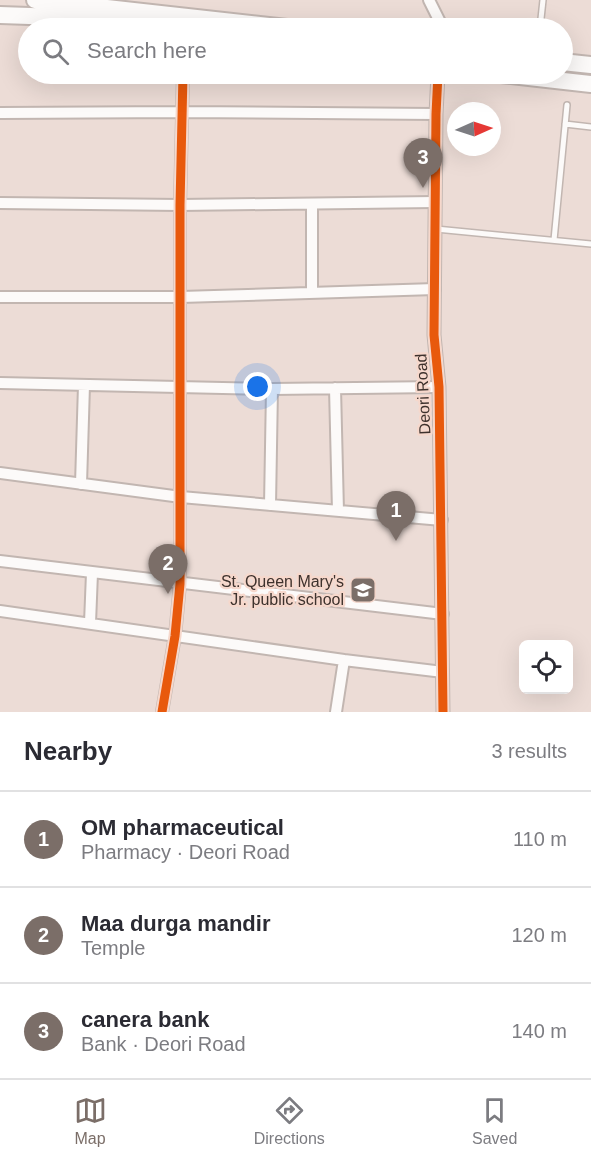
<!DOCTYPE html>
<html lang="en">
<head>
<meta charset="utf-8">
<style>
  body { margin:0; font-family:Arial,sans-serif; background:#f7f7f7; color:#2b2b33 }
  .controls { position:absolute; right:18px; bottom:18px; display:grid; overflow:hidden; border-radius:9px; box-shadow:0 6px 24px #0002 }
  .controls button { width:54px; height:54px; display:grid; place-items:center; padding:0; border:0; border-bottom:2px solid #e1e1e2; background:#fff; color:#2b2b33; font:30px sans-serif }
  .compass { position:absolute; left:447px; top:102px; width:54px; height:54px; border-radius:50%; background:#fff; box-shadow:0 6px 24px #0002; rotate:87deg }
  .you { position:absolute; left:258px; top:387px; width:21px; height:21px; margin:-15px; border:4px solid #fff; border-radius:50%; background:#1a73e8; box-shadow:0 0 0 9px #1a73e833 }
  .badge { display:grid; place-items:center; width:39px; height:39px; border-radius:50%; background:#7b6e68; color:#fff; font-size:20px; font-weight:700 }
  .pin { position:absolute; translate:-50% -50px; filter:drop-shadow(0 2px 3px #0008) }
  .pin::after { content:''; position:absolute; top:32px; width:21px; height:18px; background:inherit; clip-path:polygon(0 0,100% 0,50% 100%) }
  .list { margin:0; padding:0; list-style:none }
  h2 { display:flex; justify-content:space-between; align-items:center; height:78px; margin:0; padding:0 24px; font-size:26px }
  h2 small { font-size:20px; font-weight:400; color:#7c7c81 }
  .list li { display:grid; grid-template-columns:39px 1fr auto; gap:18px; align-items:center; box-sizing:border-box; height:96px; padding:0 24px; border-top:2px solid #e1e1e2 }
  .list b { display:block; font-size:22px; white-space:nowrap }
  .list p { margin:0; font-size:20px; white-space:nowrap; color:#7c7c81 }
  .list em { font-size:20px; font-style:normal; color:#7c7c81 }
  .icon { flex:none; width:33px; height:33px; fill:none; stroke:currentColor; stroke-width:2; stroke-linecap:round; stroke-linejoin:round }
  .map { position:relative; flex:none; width:591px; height:712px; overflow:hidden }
  .search { position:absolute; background:#fff; box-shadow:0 6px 24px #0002; left:18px; right:18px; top:18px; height:66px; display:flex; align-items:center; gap:15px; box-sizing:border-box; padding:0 21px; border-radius:33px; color:#7c7c81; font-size:22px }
  .sheet { height:366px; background:#fff }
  nav { display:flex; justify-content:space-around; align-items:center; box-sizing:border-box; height:84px; border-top:2px solid #e1e1e2; background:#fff; font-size:16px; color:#7c7c81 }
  nav a { display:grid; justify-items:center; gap:3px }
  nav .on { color:#7b6e68 }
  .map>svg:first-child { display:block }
</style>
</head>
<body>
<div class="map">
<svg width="591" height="712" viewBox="0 0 591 712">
  <rect width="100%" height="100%" fill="#ecdcd6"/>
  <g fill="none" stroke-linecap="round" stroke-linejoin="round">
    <g stroke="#c2b6b1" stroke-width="8">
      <path id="service" d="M540,28l3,-28
        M565,124l26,3
        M436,229l155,15
        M554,240l13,-135"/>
    </g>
    <g stroke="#c2b6b1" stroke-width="14">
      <path id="minor" d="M429,0l14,28
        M0,113l182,-1 254,2
        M0,203l180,2 255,-3
        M312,204v89
        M0,297h181l254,-8
        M0,383l272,6 167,-2
        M335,388l3,123
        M0,473l181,24 261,23
        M81,484l3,-99
        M270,505l2,-116
        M0,561l443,53
        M0,611l344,49 99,12
        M90,623l2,-50
        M162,712l13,-76 5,-52v-379l3,-131
        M336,712l8,-52"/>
    </g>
    <g stroke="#c2b6b1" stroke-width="15">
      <path id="tertiary" d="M438,74l-2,40 -2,221 5,52 4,325"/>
    </g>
    <g stroke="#c2b6b1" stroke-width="20">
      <path id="trunk" d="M35,0l252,28
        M0,15l88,3 78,10
        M562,62l29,3
        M501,74l90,10"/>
    </g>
    <use href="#service" stroke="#fcfaf9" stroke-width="5"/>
    <use href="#minor" stroke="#fcfaf9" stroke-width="10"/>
    <use href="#tertiary" stroke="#fcfaf9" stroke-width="12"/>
    <use href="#trunk" stroke="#fcfaf9" stroke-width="16"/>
    <g stroke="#f6d8cc" stroke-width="13">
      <path id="cycleway" d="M438,74l-2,40 -2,221 5,52 4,325
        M162,712l13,-76 5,-52v-379l3,-131"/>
    </g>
    <use href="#cycleway" stroke="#e8590c" stroke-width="9"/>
  </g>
  <defs>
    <g id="school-square" transform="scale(1.35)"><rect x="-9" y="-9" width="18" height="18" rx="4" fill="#7b6e68" stroke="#f6d8cc"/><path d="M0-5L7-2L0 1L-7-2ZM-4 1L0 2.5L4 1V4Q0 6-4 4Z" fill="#fff"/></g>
  </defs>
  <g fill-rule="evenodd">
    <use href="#school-square" x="363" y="590"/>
  </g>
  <g text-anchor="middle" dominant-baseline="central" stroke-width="4.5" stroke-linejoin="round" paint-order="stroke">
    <g font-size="16" fill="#3e322d" stroke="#f6d8cc">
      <text transform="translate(423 394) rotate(-93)">Deori Road</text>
    </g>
    <g font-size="16" fill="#3e322d" stroke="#f6d8cc" text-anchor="end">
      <text x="344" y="581">St. Queen Mary's<tspan x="344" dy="18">Jr. public school</tspan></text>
    </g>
  </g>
</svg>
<div class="controls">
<button><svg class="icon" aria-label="locate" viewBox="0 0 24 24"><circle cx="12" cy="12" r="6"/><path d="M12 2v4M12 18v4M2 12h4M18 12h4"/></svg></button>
</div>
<svg class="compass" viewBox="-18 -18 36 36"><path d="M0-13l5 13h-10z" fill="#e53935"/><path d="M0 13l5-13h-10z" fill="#7c7c81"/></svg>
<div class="you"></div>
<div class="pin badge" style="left:396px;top:541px">1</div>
<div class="pin badge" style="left:168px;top:594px">2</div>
<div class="pin badge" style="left:423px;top:188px">3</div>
<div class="search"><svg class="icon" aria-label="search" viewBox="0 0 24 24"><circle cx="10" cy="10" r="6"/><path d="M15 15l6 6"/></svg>Search here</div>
</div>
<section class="sheet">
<h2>Nearby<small>3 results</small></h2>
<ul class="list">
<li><span class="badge">1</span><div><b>OM pharmaceutical</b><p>Pharmacy · Deori Road</p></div><em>110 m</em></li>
<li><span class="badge">2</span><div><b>Maa durga mandir</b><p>Temple</p></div><em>120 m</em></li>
<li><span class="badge">3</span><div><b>canera bank</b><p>Bank · Deori Road</p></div><em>140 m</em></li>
</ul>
</section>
<nav>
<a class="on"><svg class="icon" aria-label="map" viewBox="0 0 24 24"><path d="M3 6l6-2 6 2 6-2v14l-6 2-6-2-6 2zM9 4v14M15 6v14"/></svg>Map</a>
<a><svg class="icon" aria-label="directions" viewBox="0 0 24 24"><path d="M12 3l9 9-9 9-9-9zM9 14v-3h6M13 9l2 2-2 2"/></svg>Directions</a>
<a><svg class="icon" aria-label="saved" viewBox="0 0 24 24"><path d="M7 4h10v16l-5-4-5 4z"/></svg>Saved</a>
</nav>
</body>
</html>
